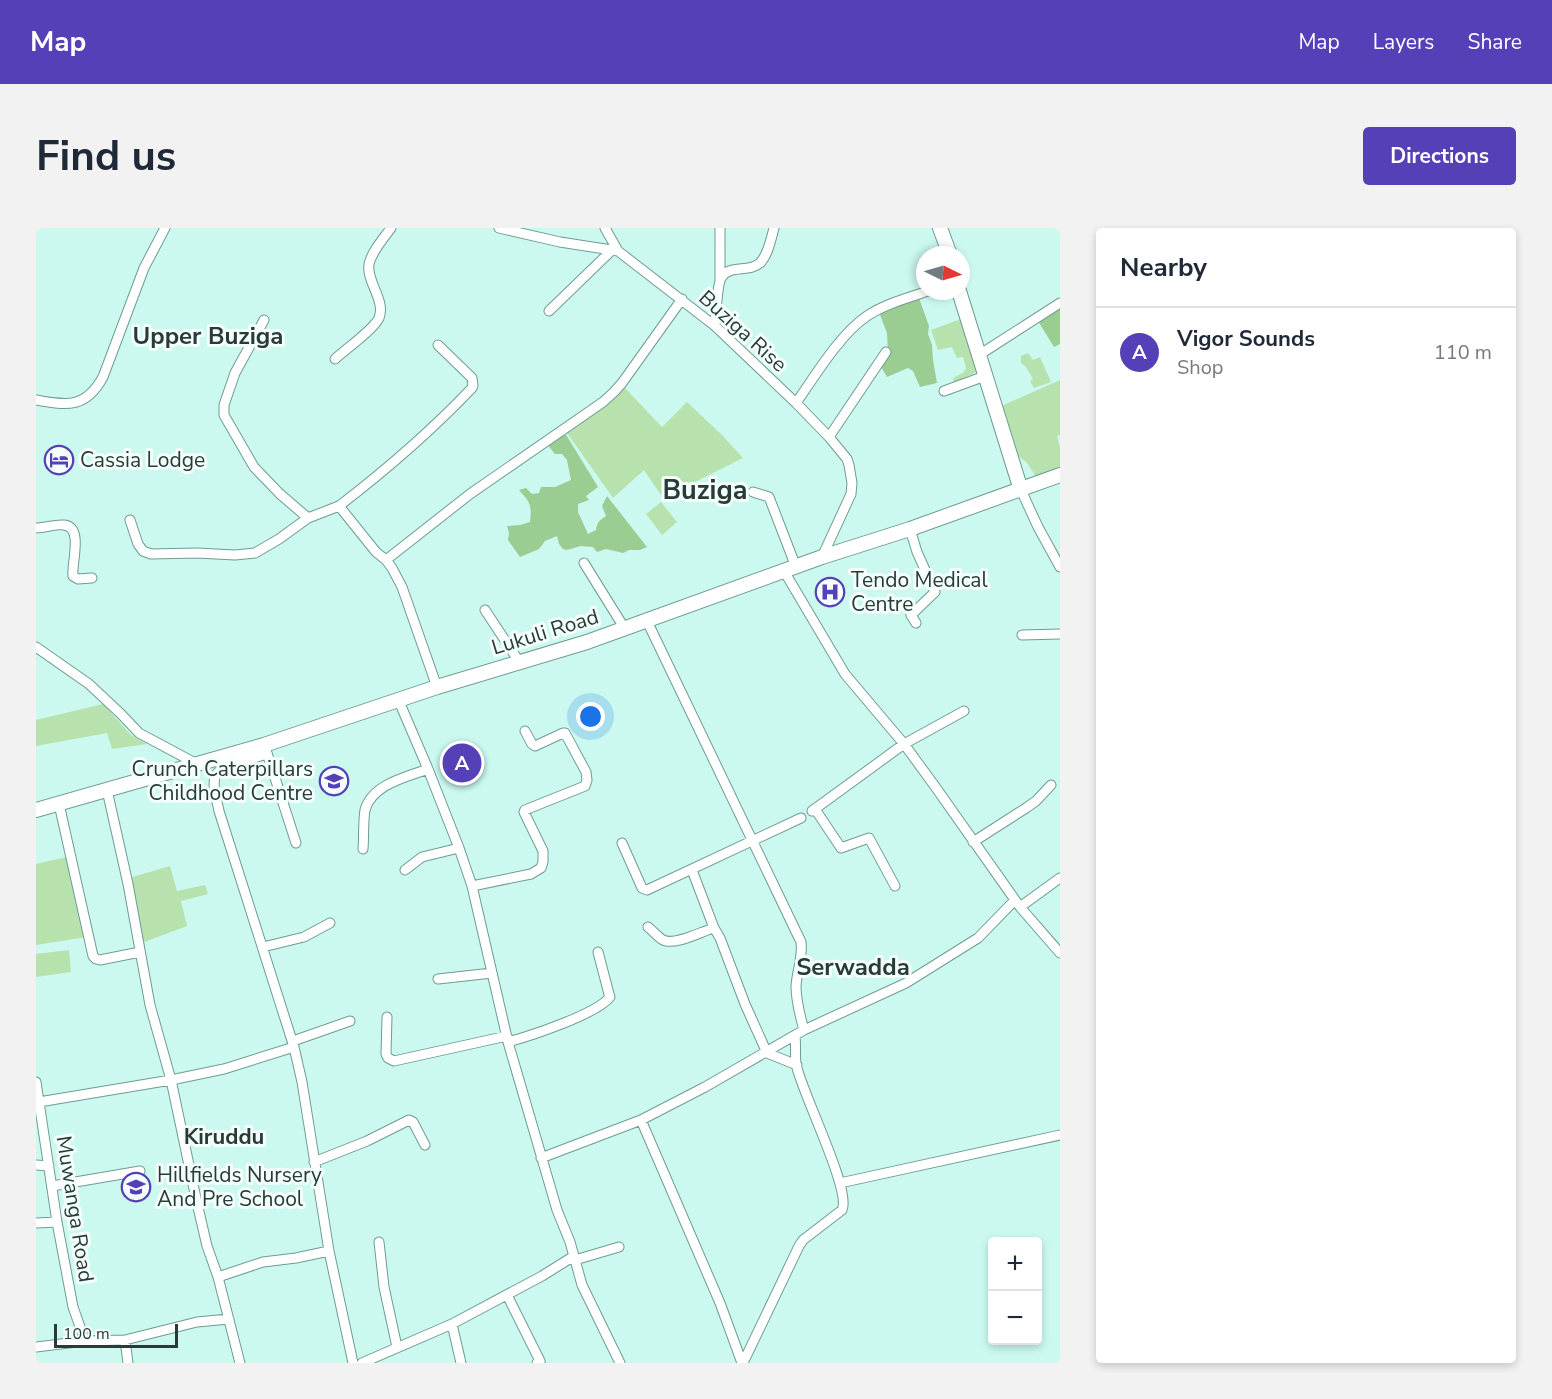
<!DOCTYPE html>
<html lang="en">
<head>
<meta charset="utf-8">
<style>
  body { margin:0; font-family:"Nunito Sans",sans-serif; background:#f2f2f3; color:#1f2937 }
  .controls { position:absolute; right:18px; bottom:18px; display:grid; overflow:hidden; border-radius:6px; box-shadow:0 3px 9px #0003 }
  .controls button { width:54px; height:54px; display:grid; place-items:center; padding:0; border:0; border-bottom:2px solid #e0e1e3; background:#fff; color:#1f2937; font:30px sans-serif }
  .compass { position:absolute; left:880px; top:18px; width:54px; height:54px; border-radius:50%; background:#fff; box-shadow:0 3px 9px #0003; rotate:95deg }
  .scale { position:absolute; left:18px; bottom:15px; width:124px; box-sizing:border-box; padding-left:6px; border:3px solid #283b37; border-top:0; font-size:16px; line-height:21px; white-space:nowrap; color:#283b37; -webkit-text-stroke:4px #f4fefc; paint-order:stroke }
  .you { position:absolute; left:555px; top:489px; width:21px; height:21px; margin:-15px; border:4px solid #fff; border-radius:50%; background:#1a73e8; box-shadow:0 0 0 9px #1a73e833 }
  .badge { display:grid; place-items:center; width:39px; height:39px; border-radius:50%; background:#5540b8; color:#fff; font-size:20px; font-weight:700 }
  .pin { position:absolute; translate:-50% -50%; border:3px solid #fff; box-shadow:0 2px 6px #0006 }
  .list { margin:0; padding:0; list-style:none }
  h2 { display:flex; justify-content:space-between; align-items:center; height:78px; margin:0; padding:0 24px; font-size:26px }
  h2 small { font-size:20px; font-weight:400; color:#747a83 }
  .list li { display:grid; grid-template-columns:39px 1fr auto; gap:18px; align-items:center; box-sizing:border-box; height:90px; padding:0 24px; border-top:2px solid #e0e1e3 }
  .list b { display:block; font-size:22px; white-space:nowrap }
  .list p { margin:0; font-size:20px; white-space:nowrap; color:#747a83 }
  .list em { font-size:20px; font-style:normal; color:#747a83 }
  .map { position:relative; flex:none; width:1024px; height:1135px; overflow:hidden; border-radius:6px }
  header { display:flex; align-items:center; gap:36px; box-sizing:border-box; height:84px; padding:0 30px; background:#5540b8; color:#fff }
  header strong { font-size:28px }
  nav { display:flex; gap:33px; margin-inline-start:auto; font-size:21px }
  .intro { display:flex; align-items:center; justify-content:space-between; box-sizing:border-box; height:144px; padding:0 36px }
  h1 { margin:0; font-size:42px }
  .button { padding:15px 27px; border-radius:6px; background:#5540b8; color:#fff; font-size:21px; font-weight:700 }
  main { display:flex; gap:36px; padding:0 36px }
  aside { flex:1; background:#fff; border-radius:6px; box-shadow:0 3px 9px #0003 }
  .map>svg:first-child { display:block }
</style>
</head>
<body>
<header>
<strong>Map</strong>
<nav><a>Map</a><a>Layers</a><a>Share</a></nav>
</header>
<div class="intro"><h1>Find us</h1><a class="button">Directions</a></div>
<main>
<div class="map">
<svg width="1024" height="1135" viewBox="0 0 1024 1135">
  <rect width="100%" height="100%" fill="#cbf9f0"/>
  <path fill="#b7e2ae" d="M925,91l15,53 -22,11 -1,-5 10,-5 3,-5 -3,-11 -6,1 -5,-11 -14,3 -7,-20z
    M992,125l5,7 7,-3 11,25 -17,6 -4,-7 3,-2 -7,-12 -5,-4v-7z
    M1024,152v55l-3,1 3,12v21l-24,8 -9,-14 -11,-9 -17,-47z
    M588,159l38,40 25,-25 35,33 21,23 -46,23 -32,20 -21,-31 -31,28 -46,-65 39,-27z
    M625,274l16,20 -15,13 -16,-21z
    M67,476l28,31 16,9 -35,5 -5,-16 -71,13v-26z
    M31,629l19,80 -50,8v-81z
    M134,638l7,25 28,-6 3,9 -27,7 6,25 -48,18 -10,-66z
    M33,722l2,22 -35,5v-23z"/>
  <path fill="#9bcc92" d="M883,70l10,28 -1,8 4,11 1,15 4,23 -17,4 -7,-16 -5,-3 -21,9 -7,-12 8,-10 -1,-22 -8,-21z
    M1024,78v38l-6,3 -16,-26z
    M529,205l33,54 -12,9 3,4 -11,4v8l10,22 8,-4c1,-8 4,-10 10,-14l-4,-10 5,-10 40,51 -7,3h-11l-6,3 -17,-4 -9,3 -4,-5 -12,-1 -14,4 -4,-1 -4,-5 -2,-8 -12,5 -6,8 -19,8 -12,-17 1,-7 -2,-7 13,-1 10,-3c2,-17 0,-20 -11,-32l7,-2 6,6 7,-1 2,-6h14l16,-7 -4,-20 -5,-6h-7l-8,-10z"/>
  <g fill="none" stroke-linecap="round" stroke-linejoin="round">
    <g stroke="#6f9b93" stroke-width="11">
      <path id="street" d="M463,0l61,14 58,9 97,75 81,77 33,34 18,22 2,6 3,18 -1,11 -29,63
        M569,0l13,23
        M684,52v-52
        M513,83l62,-60
        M228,92l-29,53 -11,32v10l30,52 26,27 28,24 31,-12 37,46 10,8
        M679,98c1,-11 2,-40 6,-48 8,-14 28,-5 39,-15 8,-8 11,-24 14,-35
        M943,127l81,-52
        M299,131c11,-10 39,-30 44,-41 7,-18 -13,-36 -10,-54 3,-13 15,-26 22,-36
        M908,163l41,-15
        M0,172c32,6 50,8 67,-23l41,-109 21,-40
        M760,175c19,-27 44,-69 71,-87 18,-12 40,-18 61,-25
        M793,209l57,-85
        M985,262l17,37 22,40
        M717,264l16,5 27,70
        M303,278c47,-36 92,-75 133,-118l1,-2 -1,-8 -34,-33
        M94,292l8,24 5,7 8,3 46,-1 38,2 20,-2 24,-14 29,-21
        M0,300c9,0 19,-4 28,-3 20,2 7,39 9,51l5,3 14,-1
        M874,301l7,23 18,40 -24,23 5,8
        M548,335l41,66
        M748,343l61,103 59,70 30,41 86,122 40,46
        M449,382l35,53
        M611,393l154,321c2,15 -4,29 -5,44 0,15 4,30 8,44
        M986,407l38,-1
        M0,419l53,37 32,30 18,19 58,31
        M401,459l-35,-100 -10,-19 -6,-8 84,-66 133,-92 11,-10 8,-9 60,-84
        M362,471l30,70 31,79 13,38 36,156 49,168 13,32 12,43 38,78
        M230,522l30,93
        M231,526c-11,4 -50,11 -52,23 -3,11 2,23 4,34l75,236 8,35 27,169 24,112
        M71,562l21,94 22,121 21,75 53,-11 70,-22
        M23,576l34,152 3,3 4,1 40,-8
        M779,581l26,39 28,-10 26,48
        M776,583l92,-67 60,-33
        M937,614l53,-34 10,-7 15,-16
        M586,615l20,45 5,2 154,-72
        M327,621c1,-12 0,-27 2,-39 7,-26 42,-33 63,-41
        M369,642l17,-13 37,-9
        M656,642l22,58
        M436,658l59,-12 10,-6 2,-6v-11l-19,-39 1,-2 60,-24 2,-6 -1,-8 -21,-39h-2l-28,13 -3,-2 -7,-13
        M984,679l40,-29
        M612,699c5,4 10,10 15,13 12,6 39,-9 51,-12l6,10 25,66 22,49 30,12
        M227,719l41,-10 26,-14
        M402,751l54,-6
        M351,789l-1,37 2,4 6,3 113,-25
        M257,813l57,-20
        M472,814c22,-6 89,-28 102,-45l-1,-3 -11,-42
        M0,854l21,140 16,85 12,34
        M3,874l132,-22 26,123 10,43 11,31 22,86
        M605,892l79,183 22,60
        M505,930l100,-38 64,-33 99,-57 102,-47 72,-45 37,-38
        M278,934l53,-21 42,-21 4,2 12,23
        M0,937l13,1
        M804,955l220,-48
        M16,958l88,-15
        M0,995l21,-1
        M343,1014l5,45 13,60
        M539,1032l44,-13
        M182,1049l45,-15 33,-4 33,-7
        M471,1067l33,66 -3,2
        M416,1096l9,39
        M89,1112l3,23
        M0,1119l49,-6 40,-1 72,-18 32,-3
        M326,1135l90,-39 90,-48 32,-20
        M707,1135l56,-117 4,-6 39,-30c10,-19 -41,-119 -46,-146 -1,-9 0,-19 -1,-29"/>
    </g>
    <g stroke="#6f9b93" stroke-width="16">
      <path id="secondary" d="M904,0l10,27
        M923,63l62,199
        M0,582l228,-65 173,-58 150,-45 235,-85 88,-28 150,-54"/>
    </g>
    <use href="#street" stroke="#fff" stroke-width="9"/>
    <use href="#secondary" stroke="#fff" stroke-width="14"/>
  </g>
  <defs>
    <g id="hotel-ring" transform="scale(1.5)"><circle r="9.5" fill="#f4fefc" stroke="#5540b8" stroke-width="1.5"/><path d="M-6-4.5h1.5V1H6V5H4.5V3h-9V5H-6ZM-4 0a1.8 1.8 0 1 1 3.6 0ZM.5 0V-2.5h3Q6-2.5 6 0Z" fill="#5540b8"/></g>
    <g id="hospital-ring" transform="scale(1.5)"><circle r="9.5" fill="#f4fefc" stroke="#5540b8" stroke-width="1.5"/><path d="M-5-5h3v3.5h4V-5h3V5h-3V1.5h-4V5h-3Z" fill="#5540b8"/></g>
    <g id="school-ring" transform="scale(1.5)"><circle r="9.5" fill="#f4fefc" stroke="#5540b8" stroke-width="1.5"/><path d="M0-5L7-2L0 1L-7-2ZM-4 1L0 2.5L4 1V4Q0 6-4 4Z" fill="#5540b8"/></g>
  </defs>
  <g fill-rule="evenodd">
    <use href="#hotel-ring" x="23" y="232"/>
    <use href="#hospital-ring" x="794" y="364"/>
    <use href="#school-ring" x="298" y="553"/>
    <use href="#school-ring" x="100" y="959"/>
  </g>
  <g text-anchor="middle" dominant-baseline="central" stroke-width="6" stroke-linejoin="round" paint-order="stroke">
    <g font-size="21" fill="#283b37" stroke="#f4fefc">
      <text transform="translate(707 103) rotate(42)">Buziga Rise</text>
      <text transform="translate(509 404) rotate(-17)">Lukuli Road</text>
      <text transform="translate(39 981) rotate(81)">Muwanga Road</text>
    </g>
    <g font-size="21" fill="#283b37" stroke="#f4fefc" text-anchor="start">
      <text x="44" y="232">Cassia Lodge</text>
      <text x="815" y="352">Tendo Medical<tspan x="815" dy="24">Centre</tspan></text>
      <text x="277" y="541" text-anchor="end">Crunch Caterpillars<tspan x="277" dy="24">Childhood Centre</tspan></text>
      <text x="121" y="947">Hillfields Nursery<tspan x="121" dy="24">And Pre School</tspan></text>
    </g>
    <g font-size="22" font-weight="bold" fill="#283b37" stroke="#f4fefc">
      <text x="188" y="909">Kiruddu</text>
    </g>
    <g font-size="24" font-weight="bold" fill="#283b37" stroke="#f4fefc">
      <text x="172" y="108">Upper Buziga</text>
      <text x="817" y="739">Serwadda</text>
    </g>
    <g font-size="27" font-weight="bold" fill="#283b37" stroke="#f4fefc">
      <text x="669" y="262">Buziga</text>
    </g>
  </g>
</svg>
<div class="controls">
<button>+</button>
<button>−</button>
</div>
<svg class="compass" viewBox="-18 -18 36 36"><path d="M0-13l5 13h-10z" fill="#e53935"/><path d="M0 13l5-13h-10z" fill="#747a83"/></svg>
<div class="scale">100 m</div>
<div class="you"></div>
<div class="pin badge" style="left:426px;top:535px">A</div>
</div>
<aside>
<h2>Nearby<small></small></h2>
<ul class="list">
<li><span class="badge">A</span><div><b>Vigor Sounds</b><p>Shop</p></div><em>110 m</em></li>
</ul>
</aside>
</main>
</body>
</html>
